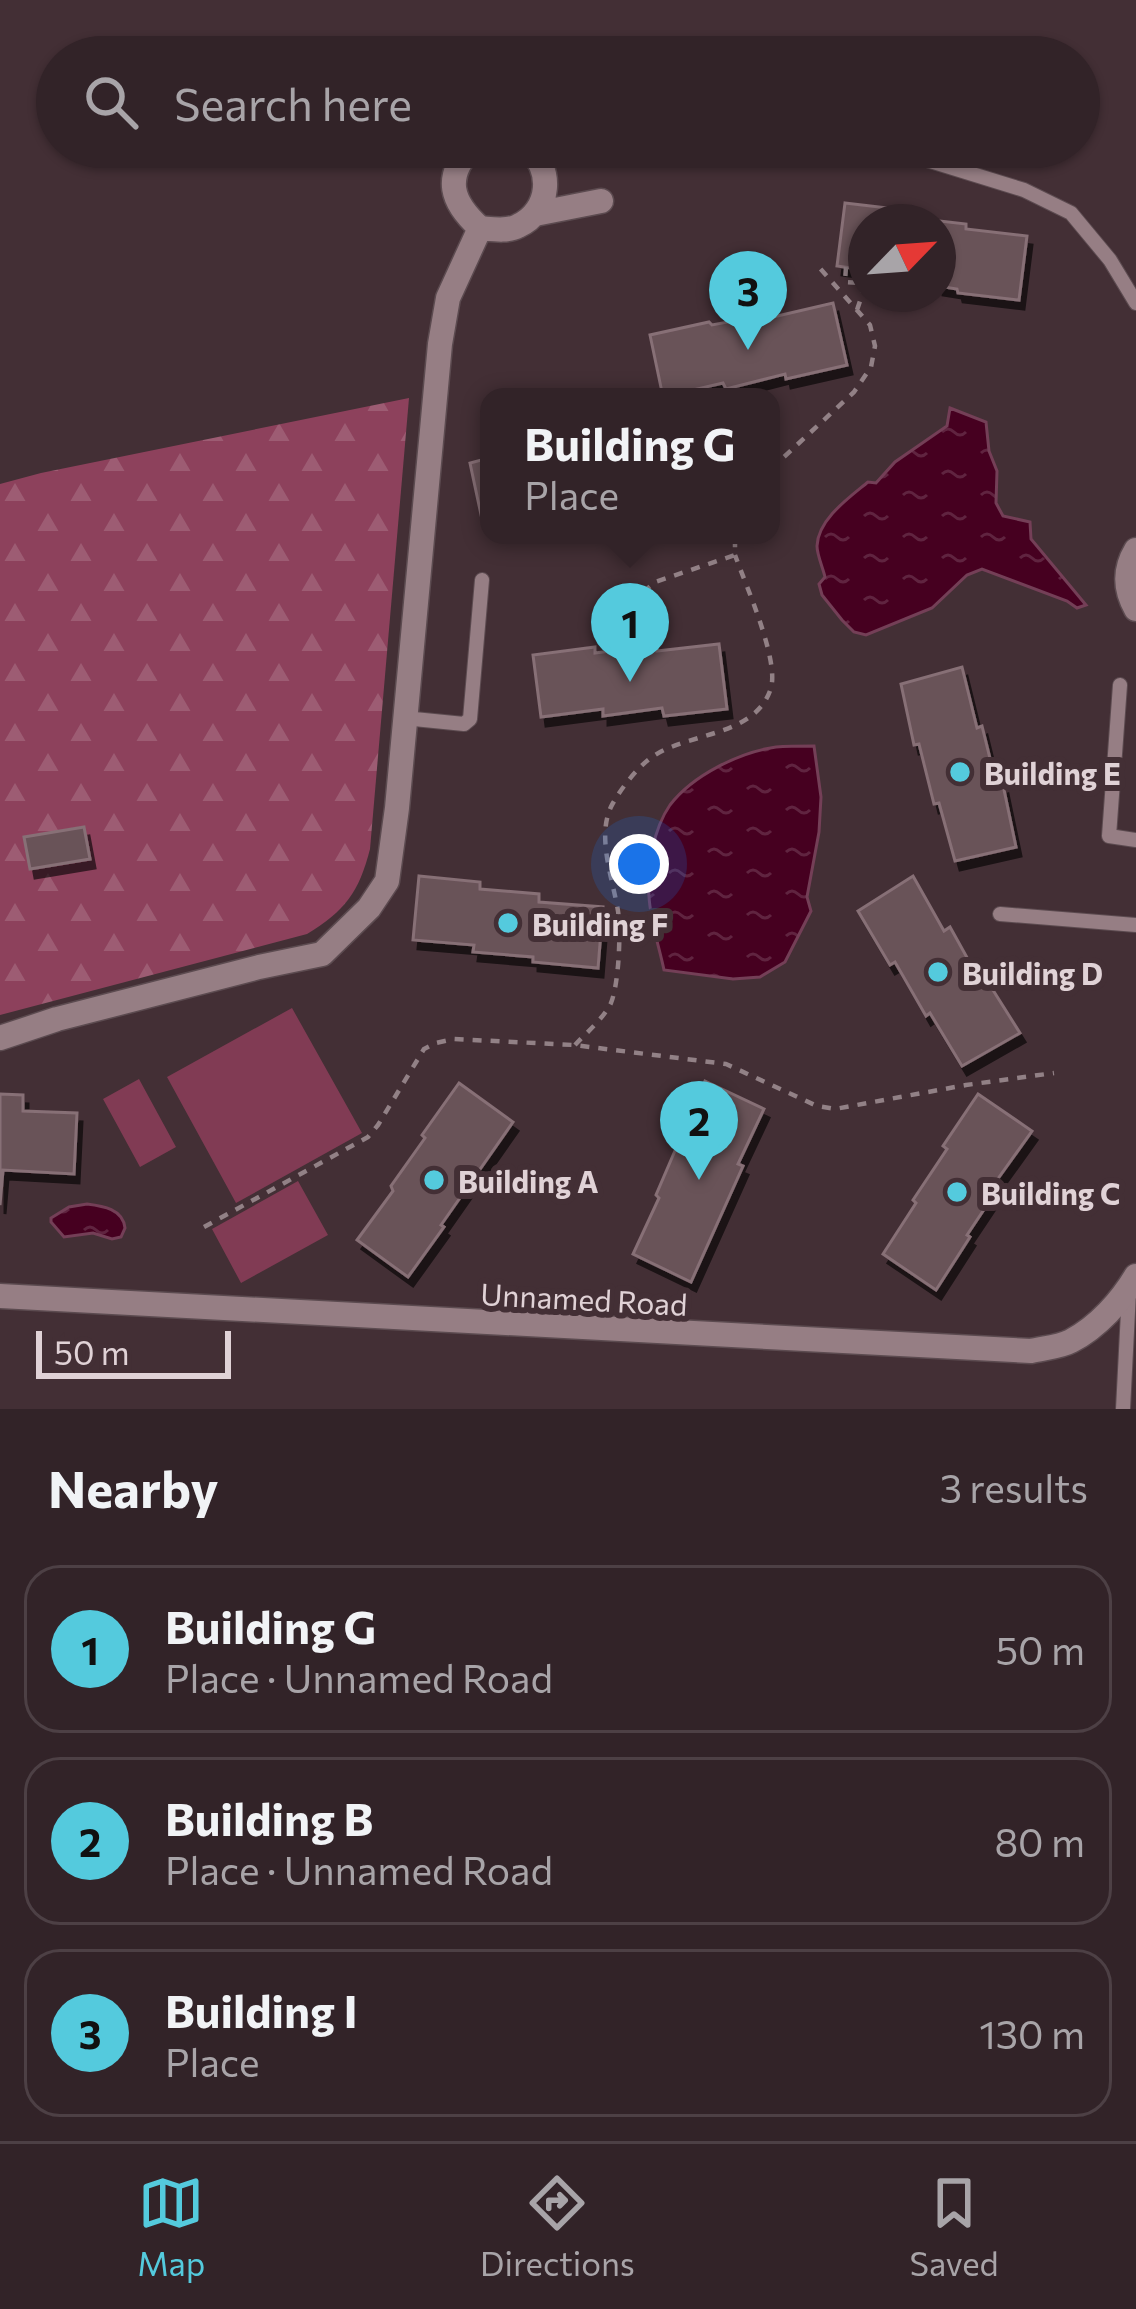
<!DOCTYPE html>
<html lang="en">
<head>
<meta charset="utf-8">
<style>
  body { margin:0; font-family:Commissioner,sans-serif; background:#3d2f34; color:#f1f3f6 }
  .compass { position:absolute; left:848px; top:204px; width:108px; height:108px; border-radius:50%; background:#322328; box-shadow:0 3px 9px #0004; rotate:65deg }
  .scale { position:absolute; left:36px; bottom:30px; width:195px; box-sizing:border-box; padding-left:12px; border:6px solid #e0d2d6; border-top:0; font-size:33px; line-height:42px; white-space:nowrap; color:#e0d2d6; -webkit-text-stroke:9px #432f35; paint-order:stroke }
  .you { position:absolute; left:639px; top:864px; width:42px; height:42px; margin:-30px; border:9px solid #fff; border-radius:50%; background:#1a73e8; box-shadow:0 0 0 18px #1a73e833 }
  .badge { display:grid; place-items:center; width:78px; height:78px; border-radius:50%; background:#54cadd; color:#111; font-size:39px; font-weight:700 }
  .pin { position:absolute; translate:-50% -99px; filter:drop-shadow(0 3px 6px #0008) }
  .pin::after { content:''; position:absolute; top:63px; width:42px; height:36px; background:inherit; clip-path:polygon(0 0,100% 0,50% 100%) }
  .popup { position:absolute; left:480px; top:388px; width:300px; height:156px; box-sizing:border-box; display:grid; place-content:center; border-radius:24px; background:#322328; filter:drop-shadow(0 3px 9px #0005); font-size:39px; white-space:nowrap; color:#a8a4a8 }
  .popup b { font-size:45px; color:#f1f3f6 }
  .popup::after { content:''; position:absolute; left:50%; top:100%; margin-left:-24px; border:24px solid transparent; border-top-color:#322328 }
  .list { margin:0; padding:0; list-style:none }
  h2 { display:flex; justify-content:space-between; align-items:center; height:156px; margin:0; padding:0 48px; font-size:51px }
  h2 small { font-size:39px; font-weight:400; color:#a8a4a8 }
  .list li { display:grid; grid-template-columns:78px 1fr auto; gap:36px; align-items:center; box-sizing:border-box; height:168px; margin:0 24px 24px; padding:0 24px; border:3px solid #4d4045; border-radius:36px }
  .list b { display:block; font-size:45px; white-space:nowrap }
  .list p { margin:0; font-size:39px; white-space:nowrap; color:#a8a4a8 }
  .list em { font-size:39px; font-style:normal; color:#a8a4a8 }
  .icon { flex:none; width:66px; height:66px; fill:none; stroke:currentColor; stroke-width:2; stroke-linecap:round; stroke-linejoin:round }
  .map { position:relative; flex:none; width:1136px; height:1409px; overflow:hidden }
  .search { position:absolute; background:#322328; box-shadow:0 3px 9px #0004; left:36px; right:36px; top:36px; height:132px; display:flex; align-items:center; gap:30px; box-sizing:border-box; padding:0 42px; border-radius:66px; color:#a8a4a8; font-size:45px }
  .sheet { height:732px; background:#322328 }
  nav { display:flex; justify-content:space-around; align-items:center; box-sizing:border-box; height:168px; border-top:3px solid #4d4045; background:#322328; font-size:33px; color:#a8a4a8 }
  nav a { display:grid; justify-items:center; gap:6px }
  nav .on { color:#54cadd }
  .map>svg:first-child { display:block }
</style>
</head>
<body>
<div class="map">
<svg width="1136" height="1409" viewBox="0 0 1136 1409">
  <defs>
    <pattern id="forest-firs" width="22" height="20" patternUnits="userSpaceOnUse" patternTransform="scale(3)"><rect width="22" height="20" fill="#8d415c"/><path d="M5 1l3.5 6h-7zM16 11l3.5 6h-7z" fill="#9d5c73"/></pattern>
    <pattern id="water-ripples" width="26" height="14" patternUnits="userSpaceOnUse" patternTransform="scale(3)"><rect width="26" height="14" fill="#460020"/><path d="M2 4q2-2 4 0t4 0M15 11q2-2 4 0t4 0" fill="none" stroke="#602440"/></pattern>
    <filter id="shadow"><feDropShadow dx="5" dy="9" stdDeviation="0" flood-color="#0009"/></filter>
  </defs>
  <rect width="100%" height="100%" fill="#432f35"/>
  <path fill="url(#forest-firs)" d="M409,398l-39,451c-11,43 -25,62 -63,85l-307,81v-531l41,-11z"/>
  <path fill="#813b54" d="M292,1008l70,125 -126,70 -69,-126z
    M139,1079l37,68 -36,20 -37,-68z
    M298,1181l30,54 -87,48 -29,-54z"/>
  <path fill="url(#water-ripples)" stroke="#743f57" stroke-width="3" d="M950,408l36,14 3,29 8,20 -1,32 7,13 27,6 1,17 55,66 -9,3 -10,-7 -85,-32 -15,6 -35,33 -66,27 -12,-3 -12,-12 -20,-25 -3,-11 6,-7c-2,-9 -8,-22 -8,-31 1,-27 33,-49 51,-64l8,1 19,-21 52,-36z
    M814,746l7,51 -2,35 -12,65 4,14 -26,51 -25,15 -27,2 -69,-9c-5,-24 -14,-50 -15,-74 -3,-28 5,-68 21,-91 23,-30 70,-53 106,-58 12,-1 25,-1 38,-1z
    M87,1204c16,2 36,5 38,24l-4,9 -9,2 -19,-6 -29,4 -13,-15v-4l18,-11z"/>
  <path fill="#695258" stroke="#876f76" stroke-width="3" filter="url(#shadow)" d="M845,203l60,7v7l61,7v5l61,7 -8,64 -61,-7 -1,-4 -19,-3v-64h-72v48l-29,-4z
    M833,303l14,62 -61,14 -1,-5 -59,15 -3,-6 -60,14 -13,-62 59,-13 3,3 59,-11 2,3z
    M489,458v64l-6,2 -13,-61z
    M719,644l8,65 -63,7 -2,-8 -59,8v-7l-62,8 -8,-62 62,-8v6l62,-8v6z
    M962,667l15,61 5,-2 15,61 6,-2 13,62 -61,14 -16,-58 -5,1 -15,-60 -5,1 -13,-61z
    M84,827l6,32 -60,10 -6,-32z
    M419,876l61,6v7l59,5v8l64,5 -5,61 -65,-6v-5l-60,-5 1,-7 -61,-5z
    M913,876l31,55 6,-4 30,54 6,-2 34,54 -58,33 -32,-53 -4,3 -31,-54 -5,3 -32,-54z
    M705,1081l59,28 -26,55 5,2 -52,116 -58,-28 26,-56 -3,-3z
    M459,1083l54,39 -72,103 3,2 -36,50 -51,-37 36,-49 -2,-5 34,-48 -3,-3z
    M0,1094l23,1v16l54,2 -3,61 -71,-4 -3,35z
    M978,1094l54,37 -35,49 4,4 -34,51 3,2 -34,53 -53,-36 33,-51 -3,-3 34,-51 -4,-3z"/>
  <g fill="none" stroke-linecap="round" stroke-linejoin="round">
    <g stroke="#5c4b50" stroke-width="16">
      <path id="service" d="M885,147l139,43 47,23 39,47 26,43
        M536,154l18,-7
        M1120,685l-11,151 27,4
        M404,718l60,6 6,-5 12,-139
        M1000,914l136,11
        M1123,1409l6,-117"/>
    </g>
    <g stroke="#5c4b50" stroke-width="27">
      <path id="minor" d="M472,147c-29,30 -21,55 8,81 12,1 27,4 38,-2 33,-15 36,-59 8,-79
        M535,214l66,-13
        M1136,550c-12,20 -12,38 0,59
        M0,1038l57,-19 202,-52 63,-13 47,-46 18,-27 10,-73 43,-464 8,-46 32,-70
        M0,1296l1031,55c13,-3 29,-4 40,-10 27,-14 50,-40 65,-65"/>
    </g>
    <path stroke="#928186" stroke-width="4.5" stroke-dasharray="9 9" stroke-linecap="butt" d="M846,267l-1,15 19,1
      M857,310l9,-27
      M771,469l83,-77 17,-25 4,-21 -5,-21 -53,-60
      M625,623l12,-25 18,-16 80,-27v-20
      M575,1045c12,-13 28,-26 36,-42 8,-20 10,-71 7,-92 -5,-32 -23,-77 -5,-108 9,-16 27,-39 42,-48 37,-23 101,-19 116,-67 8,-29 -25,-102 -36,-133
      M204,1227l164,-90 10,-12 46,-76 12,-6 18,-4 120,6 152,19 91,42 18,3 131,-24 88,-12"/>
    <use href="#service" stroke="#967e84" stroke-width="14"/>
    <use href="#minor" stroke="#967e84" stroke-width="24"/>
  </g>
  <g fill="#54cadd" stroke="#432f35" stroke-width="4.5">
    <circle cx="960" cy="772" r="12"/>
    <circle cx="508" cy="923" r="12"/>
    <circle cx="938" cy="972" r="12"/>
    <circle cx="434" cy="1180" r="12"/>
    <circle cx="957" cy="1192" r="12"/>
  </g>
  <g text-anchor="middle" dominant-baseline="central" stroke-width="12" stroke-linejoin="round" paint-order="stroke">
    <g font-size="30" font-weight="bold" fill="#e0d2d6" stroke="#432f35" text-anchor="start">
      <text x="984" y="772">Building E</text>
      <text x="532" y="923">Building F</text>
      <text x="962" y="972">Building D</text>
      <text x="458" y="1180">Building A</text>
      <text x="981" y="1192">Building C</text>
    </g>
    <g font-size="30" fill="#e0d2d6" stroke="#432f35">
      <text transform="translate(584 1298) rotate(3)">Unnamed Road</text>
    </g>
  </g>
</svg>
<svg class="compass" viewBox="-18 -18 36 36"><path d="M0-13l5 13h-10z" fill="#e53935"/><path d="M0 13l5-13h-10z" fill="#a8a4a8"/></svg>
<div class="scale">50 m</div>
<div class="you"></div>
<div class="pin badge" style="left:630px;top:682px">1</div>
<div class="popup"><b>Building G</b>Place</div>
<div class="pin badge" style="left:699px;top:1180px">2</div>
<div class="pin badge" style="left:748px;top:350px">3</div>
<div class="search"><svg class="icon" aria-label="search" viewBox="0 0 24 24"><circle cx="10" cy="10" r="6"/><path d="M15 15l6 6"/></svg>Search here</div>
</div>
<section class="sheet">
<h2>Nearby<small>3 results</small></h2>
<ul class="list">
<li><span class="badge">1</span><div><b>Building G</b><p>Place · Unnamed Road</p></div><em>50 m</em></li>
<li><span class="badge">2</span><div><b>Building B</b><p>Place · Unnamed Road</p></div><em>80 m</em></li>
<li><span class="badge">3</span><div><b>Building I</b><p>Place</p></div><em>130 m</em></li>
</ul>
</section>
<nav>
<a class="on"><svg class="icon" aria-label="map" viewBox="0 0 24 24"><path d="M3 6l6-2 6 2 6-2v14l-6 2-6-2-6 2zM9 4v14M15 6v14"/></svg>Map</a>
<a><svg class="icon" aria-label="directions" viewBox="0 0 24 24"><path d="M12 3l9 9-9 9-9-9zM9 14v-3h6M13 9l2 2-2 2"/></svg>Directions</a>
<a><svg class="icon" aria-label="saved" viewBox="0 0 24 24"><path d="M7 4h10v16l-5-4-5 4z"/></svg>Saved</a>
</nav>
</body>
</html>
